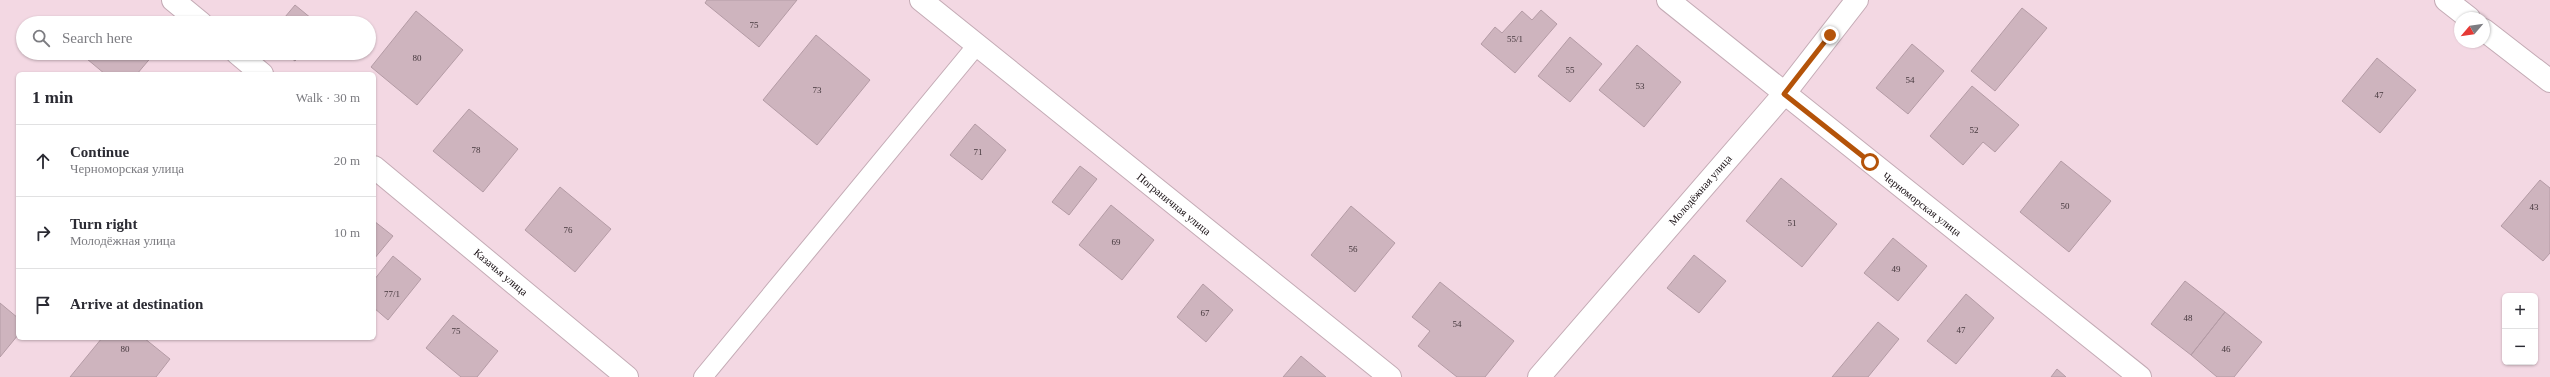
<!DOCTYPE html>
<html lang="en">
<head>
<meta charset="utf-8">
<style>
  body { margin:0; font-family:Georgia,serif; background:#f2f2f3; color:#2b2b33 }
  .controls { position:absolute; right:12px; bottom:12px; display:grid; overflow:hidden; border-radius:6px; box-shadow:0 1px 3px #0004 }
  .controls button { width:36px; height:36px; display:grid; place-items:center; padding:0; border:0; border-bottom:1px solid #e1e1e2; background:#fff; color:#2b2b33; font:20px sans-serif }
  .compass { position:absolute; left:2454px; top:12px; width:36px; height:36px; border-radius:50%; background:#fff; box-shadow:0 1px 3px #0004; rotate:241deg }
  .stop { position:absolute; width:12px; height:12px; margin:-9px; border:3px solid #b45309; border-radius:50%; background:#fff }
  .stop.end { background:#b45309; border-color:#fff; box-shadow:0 1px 4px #0008 }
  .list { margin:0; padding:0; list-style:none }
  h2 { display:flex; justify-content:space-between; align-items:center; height:52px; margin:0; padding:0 16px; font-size:17px }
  h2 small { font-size:13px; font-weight:400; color:#7c7c81 }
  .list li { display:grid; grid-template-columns:26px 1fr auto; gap:12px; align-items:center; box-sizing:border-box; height:72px; padding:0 16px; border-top:1px solid #e1e1e2 }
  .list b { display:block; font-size:15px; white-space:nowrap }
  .list p { margin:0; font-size:13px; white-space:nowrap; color:#7c7c81 }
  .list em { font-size:13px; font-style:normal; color:#7c7c81 }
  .icon { flex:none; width:22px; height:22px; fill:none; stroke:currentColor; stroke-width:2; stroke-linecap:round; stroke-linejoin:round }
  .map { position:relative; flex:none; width:2550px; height:377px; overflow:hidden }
  .search { position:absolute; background:#fff; box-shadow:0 1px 3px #0004; left:16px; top:16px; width:360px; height:44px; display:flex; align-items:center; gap:10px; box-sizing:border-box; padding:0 14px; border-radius:22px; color:#7c7c81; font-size:15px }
  .panel { position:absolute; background:#fff; box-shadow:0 1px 3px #0004; left:16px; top:72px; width:360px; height:268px; border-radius:6px }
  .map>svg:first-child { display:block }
</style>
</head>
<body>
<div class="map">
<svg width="2550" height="377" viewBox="0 0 2550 377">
  <rect width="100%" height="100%" fill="#f3d8e3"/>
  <path fill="#ceb4be" stroke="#b49ba5" d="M707,0h90l-38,47 -54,-44z
    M295,5l22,18h-37z
    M2022,8l25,20 -52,63 -24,-20z
    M1541,10l16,14 -42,49 -34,-29 14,-17 7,6 20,-22 10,9z
    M416,11l47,39 -46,55 -46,-38z
    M816,35l54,45 -53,65 -54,-45z
    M1570,37l32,27 -32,38 -32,-26z
    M1912,44l32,27 -36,43 -32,-26z
    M1637,45l44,37 -37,45 -45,-37z
    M92,53h58l3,2 -16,19h-32l-18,-15z
    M284,53h18l-7,8z
    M2377,58l39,32 -36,43 -38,-32z
    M1972,86l47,39 -24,27 -12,-10 -20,23 -33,-29z
    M469,109l49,40 -35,43 -50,-41z
    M975,124l31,26 -24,30 -32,-25z
    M2061,161l50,40 -42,51 -49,-40z
    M1080,166l17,13 -28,36 -17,-13z
    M1781,178l56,46 -35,43 -56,-46z
    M2540,180l10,8v65l-7,8 -42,-35z
    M560,187l51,42 -36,43 -50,-42z
    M1111,205l43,35 -32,40 -43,-35z
    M1351,206l44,37 -40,49 -44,-37z
    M374,221l19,15 -19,23z
    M1893,238l34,28 -29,35 -34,-28z
    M1694,255l32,26 -27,32 -32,-25z
    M393,256l28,23 -33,41 -14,-12v-28z
    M2185,281l40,31 -34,43 -40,-31z
    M1440,282l74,59 -29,36h-28l-39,-31 12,-15 -18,-14z
    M1203,284l30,26 -27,32 -29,-25z
    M1966,294l28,24 -38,46 -29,-23z
    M0,303l18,15v17l-18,22z
    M2225,312l37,30 -28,35h-17l-26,-22z
    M453,315l45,36 -21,26h-16l-35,-29z
    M1878,322l21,17 -31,38h-36z
    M102,338h42l26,21 -14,18h-86z
    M1301,356l25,21h-43z
    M2057,369l9,8h-15z"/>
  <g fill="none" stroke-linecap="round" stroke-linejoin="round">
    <g stroke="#c4abb5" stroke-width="20">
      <path id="lane" d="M703,377l274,-332"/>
    </g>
    <g stroke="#c4abb5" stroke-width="24">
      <path id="street" d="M173,0l28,23
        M921,0l469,377
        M1668,0l472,377
        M2446,0l23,18
        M2484,30l66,51
        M237,53l25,21
        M374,167l253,210
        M1539,377l245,-283 73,-94"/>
    </g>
    <use href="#lane" stroke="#fff" stroke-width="18"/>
    <use href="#street" stroke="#fff" stroke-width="22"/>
  </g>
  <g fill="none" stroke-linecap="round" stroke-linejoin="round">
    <path stroke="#b45309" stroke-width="5" d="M1830,35l-46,59 86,68"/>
  </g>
  <g text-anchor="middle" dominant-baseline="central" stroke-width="3" stroke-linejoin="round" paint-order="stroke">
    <g font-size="9" fill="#44373c">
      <text x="754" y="25">75</text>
      <text x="1515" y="39">55/1</text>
      <text x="417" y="58">80</text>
      <text x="1570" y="70">55</text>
      <text x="1910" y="80">54</text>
      <text x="1640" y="86">53</text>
      <text x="817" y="90">73</text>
      <text x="2379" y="95">47</text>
      <text x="1974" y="130">52</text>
      <text x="476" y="150">78</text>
      <text x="978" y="152">71</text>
      <text x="2065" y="206">50</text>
      <text x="2534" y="207">43</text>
      <text x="1792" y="223">51</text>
      <text x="568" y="230">76</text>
      <text x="1116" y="242">69</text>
      <text x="1353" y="249">56</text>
      <text x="1896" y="269">49</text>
      <text x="392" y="294">77/1</text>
      <text x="1205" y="313">67</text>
      <text x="2188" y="318">48</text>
      <text x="1457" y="324">54</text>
      <text x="1961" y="330">47</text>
      <text x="456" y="331">75</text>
      <text x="125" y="349">80</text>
      <text x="2226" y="349">46</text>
    </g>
    <g font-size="11" fill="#160d11" stroke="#fff">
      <text transform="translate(1700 190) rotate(-49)">Молодёжная улица</text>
      <text transform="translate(1174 204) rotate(39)">Пограничная улица</text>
      <text transform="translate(1922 204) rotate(38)">Черноморская улица</text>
      <text transform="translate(501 272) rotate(40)">Казачья улица</text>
    </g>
  </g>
</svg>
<div class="controls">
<button>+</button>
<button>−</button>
</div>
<svg class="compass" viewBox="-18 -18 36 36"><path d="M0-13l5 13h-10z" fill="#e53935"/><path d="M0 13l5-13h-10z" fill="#7c7c81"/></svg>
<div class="stop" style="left:1870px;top:162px"></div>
<div class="stop end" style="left:1830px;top:35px"></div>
<div class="search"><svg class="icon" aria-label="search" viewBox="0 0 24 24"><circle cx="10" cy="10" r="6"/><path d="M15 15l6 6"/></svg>Search here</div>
<section class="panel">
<h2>1 min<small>Walk · 30 m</small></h2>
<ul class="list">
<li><svg class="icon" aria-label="ahead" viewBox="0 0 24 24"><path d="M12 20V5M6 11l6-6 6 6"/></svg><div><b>Continue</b><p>Черноморская улица</p></div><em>20 m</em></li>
<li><svg class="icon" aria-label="right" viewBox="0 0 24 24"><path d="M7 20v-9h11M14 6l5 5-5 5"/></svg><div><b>Turn right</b><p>Молодёжная улица</p></div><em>10 m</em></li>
<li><svg class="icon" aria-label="arrive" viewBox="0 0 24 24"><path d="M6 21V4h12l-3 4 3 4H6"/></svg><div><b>Arrive at destination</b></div></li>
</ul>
</section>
</div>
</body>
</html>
